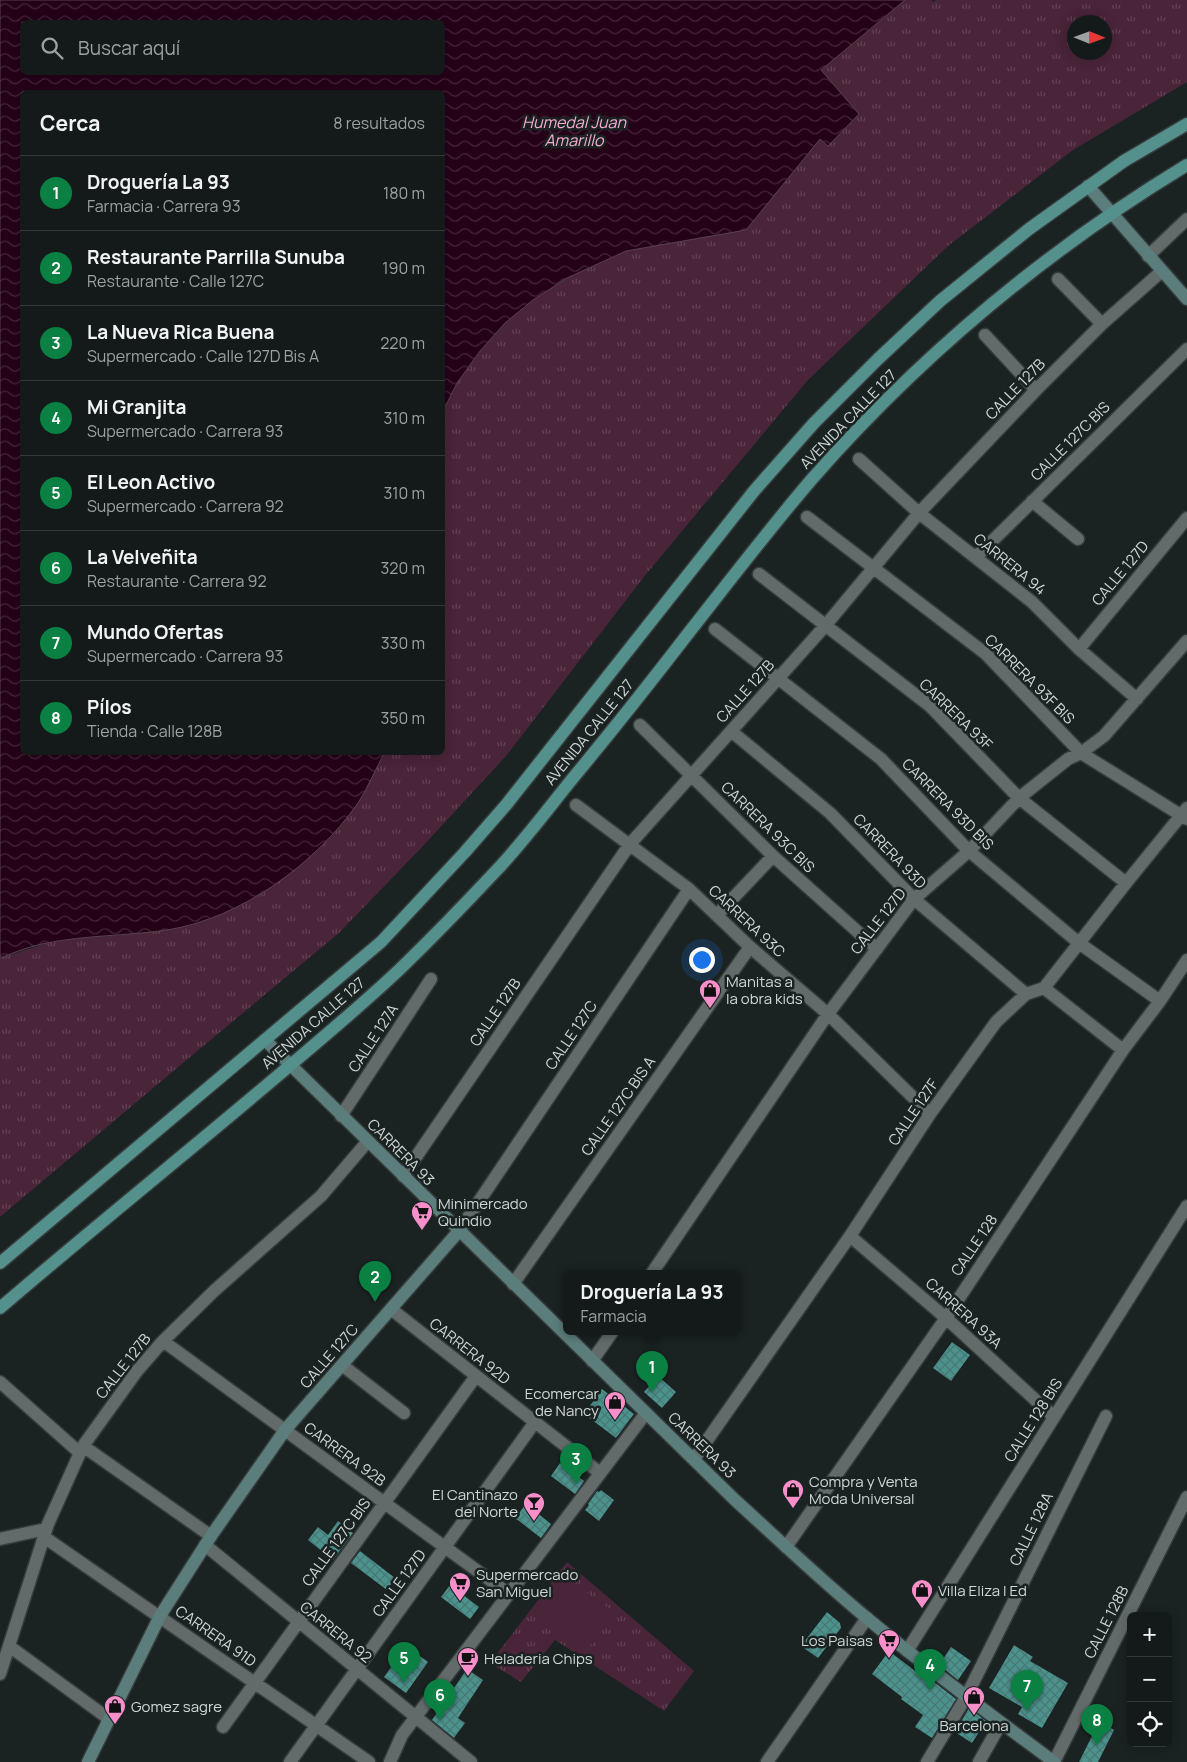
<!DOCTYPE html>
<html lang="es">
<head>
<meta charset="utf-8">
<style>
  body { margin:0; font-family:Manrope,sans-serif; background:#1d2323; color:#f1f3f6 }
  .controls { position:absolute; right:15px; bottom:15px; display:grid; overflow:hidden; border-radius:8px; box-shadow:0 2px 12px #0003 }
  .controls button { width:45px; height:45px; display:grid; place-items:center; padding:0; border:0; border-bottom:1px solid #333839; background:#141a1a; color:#f1f3f6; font:25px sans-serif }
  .compass { position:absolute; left:1067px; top:15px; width:45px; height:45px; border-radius:50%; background:#141a1a; box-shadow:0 2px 12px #0003; rotate:91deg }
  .you { position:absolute; left:701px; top:959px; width:18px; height:18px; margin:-12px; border:4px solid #fff; border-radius:50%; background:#1a73e8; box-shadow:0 0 0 8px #1a73e833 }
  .badge { display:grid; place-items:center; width:32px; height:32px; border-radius:50%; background:#0b8043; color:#fff; font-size:16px; font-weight:700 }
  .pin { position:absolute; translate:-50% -41px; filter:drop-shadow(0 1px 2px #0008) }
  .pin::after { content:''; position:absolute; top:26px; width:18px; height:15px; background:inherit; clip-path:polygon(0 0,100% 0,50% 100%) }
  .popup { position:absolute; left:563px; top:1270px; width:178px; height:65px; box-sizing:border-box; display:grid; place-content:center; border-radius:8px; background:#141a1a; filter:drop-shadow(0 1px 4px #0005); font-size:16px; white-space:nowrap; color:#9da1a2 }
  .popup b { font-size:19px; color:#f1f3f6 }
  .popup::after { content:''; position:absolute; left:50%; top:100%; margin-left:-10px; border:10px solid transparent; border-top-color:#141a1a }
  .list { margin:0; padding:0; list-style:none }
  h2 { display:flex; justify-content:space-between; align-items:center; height:65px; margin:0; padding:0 20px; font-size:21px }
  h2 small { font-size:16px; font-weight:400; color:#9da1a2 }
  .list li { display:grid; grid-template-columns:32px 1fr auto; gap:15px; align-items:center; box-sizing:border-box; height:75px; padding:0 20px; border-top:1px solid #333839 }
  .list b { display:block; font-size:19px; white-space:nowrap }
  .list p { margin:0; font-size:16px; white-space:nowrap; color:#9da1a2 }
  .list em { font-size:16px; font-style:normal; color:#9da1a2 }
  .icon { flex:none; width:28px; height:28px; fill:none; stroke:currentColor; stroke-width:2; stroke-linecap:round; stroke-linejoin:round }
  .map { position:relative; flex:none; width:1187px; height:1762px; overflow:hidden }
  .search { position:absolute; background:#141a1a; box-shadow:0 2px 12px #0003; left:20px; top:20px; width:425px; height:55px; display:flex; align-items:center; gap:12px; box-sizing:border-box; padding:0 18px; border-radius:8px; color:#9da1a2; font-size:19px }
  .panel { position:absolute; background:#141a1a; box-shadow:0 2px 12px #0003; left:20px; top:90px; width:425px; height:665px; border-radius:8px }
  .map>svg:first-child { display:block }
</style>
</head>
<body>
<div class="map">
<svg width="1187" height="1762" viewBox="0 0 1187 1762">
  <defs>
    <pattern id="grass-tufts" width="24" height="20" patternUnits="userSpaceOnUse" patternTransform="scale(1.25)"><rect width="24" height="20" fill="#4a2439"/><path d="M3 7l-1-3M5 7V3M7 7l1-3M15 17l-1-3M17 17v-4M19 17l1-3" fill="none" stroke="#634355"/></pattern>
    <pattern id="water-waves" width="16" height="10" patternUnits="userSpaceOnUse" patternTransform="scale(1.25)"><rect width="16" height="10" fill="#250118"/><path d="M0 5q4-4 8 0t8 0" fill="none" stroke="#442539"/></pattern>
    <pattern id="building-cross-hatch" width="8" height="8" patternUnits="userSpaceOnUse" patternTransform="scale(1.25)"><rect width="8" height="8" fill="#4c928d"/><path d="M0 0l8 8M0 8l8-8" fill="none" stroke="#487976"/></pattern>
  </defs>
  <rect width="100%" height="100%" fill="#1a2222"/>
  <path fill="url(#grass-tufts)" fill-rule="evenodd" d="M905,0h26l2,2 3,-2h251v82l-114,68 -125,96 -141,135 -164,197 -137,178 -83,90 -84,87 -156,130 -183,154v-259l45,-14 25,-5 54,-4 45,-6 42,-12 35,-15 129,-131 9,-18 58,-1 1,-341 14,-28 23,-32 25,-28 28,-23 34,-22 59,-27 120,-22 74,-90 7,7 -6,-76zM1074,22h30v30h-30z
    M567,1562l127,109 -30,40 -109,-71 -34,42 -31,-19z"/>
  <path fill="#4a2439" d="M559,1573l55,39 -27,39 -55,-39z"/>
  <path fill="url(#water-waves)" stroke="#594151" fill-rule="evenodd" d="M0,0h905l-84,70 38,44 -31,32 -8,-7 -74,91 -120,21 -59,27 -34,22 -28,23 -25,28 -23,32 -14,28 -1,-319h-420v660l362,1c-8,16 -16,34 -26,50 -43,61 -116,115 -191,127 -40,6 -81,5 -120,13 -16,3 -32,9 -47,15zM22,22h420v50h-420z"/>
  <path fill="url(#building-cross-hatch)" d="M952,1342l18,13 -19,26 -18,-13z
    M658,1376l18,16 -14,16 -18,-16z
    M602,1389l32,25 -18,24 -32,-24z
    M560,1463l24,18 -9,13 -24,-18z
    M601,1490l13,10 -15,21 -14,-11 4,-5 -1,-1 9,-13 2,1z
    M526,1504l25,20 -10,14 -26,-20z
    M338,1521l15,12 -20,27 -25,-20 10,-13 10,8z
    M360,1551l35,27 -8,12 -36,-27z
    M450,1585l29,22 -9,12 -29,-22z
    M827,1612l13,11 1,5 -23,30 -17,-12z
    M1014,1645l19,12 -3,4 38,22 -26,45 -24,-14 4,-7 -33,-19z
    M406,1646l22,16 -22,31 -22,-16z
    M951,1647l20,14 -13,19 -19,-15z
    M889,1651l30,23 1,-3 36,28 -24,39 -17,-11 8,-12 -22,-16 1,-2 -30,-23z
    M467,1669l16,11 -25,38 7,5 -11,15 -22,-18z
    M969,1708l17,13 -14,22 -17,-11z
    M1100,1720l14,10 -16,32h-19z"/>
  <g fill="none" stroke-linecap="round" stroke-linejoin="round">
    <g stroke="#363c3c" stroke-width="15">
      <path id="street" d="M1148,256l39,-37
        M1058,279l44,45
        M985,335l51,55
        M859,459l60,54 113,89 47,47 58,50
        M1032,501l46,38
        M807,517l179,137 95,99 106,66
        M976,557l211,-208
        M759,574l171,132 89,92 107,85
        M715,629l166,130 88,92 110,92 81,58
        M1079,649l108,-131
        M640,725l133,131 104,93
        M731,731l99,82 84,86 112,95
        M576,805l113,84 61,58 78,67 102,100
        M717,915l56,-59
        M1044,988l79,62
        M341,1116l90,-137
        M403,1176l227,-332 195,-218 94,-113 117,-123 66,-66 60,-53
        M459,1231l230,-342
        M850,1236l96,82 108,99
        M652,1273l176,-259 86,-115 55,-48 50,-53 49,-39 13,-6 23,-17 83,-95
        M513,1284l237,-337
        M391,1309l209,164
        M163,1341l346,253
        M592,1361l21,-30
        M342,1365l62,48
        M0,1382l80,71
        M83,1446l128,90
        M694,1459l156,-223 80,-122 66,-92 30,-28 18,-6 82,-105 61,-75
        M44,1537l325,225
        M0,1539l46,-10
        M205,1545l266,217
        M786,1547l160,-229 177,-268 37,-49 27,-41
        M9,1646l100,73
        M907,1651l280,-445
        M0,1674l48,-150 35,-78 54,-75 26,-30 51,-50 107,-95 47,-55
        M223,1727l253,-351
        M290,1762l245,-340
        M390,1762l12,-27 244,-322
        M767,1762l100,-144
        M927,1762l39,-65 140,-281
        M979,1762l22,-39
        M1054,1762l133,-265"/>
    </g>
    <g stroke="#363c3c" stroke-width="15">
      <path id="secondary" d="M1088,186l99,113
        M265,1040l470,460c44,40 87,81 133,119 60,50 123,96 186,143
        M88,1762l72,-146 51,-80 74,-106 174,-199"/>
    </g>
    <g stroke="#363c3c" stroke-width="15">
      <path id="primary" d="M0,1263l381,-321 84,-90 41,-47 248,-314 60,-68 64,-64 62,-58 89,-72 95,-68 63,-37
        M0,1308c93,-80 188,-156 281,-235 40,-34 81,-68 119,-104 32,-31 63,-63 93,-95 29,-30 54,-64 80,-96 39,-47 77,-95 114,-143 41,-52 82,-106 125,-156 108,-123 235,-229 375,-314"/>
    </g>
    <use href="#street" stroke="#626b6a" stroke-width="12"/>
    <use href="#secondary" stroke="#5b7d7b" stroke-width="12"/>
    <use href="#primary" stroke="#54908c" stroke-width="12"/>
  </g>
  <defs>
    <g id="shop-pin" transform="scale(1.125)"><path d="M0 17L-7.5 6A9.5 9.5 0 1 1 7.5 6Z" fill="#f98fca" stroke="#1a2222"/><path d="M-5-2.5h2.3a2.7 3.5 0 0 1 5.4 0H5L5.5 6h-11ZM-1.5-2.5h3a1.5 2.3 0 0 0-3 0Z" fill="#111"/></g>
    <g id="supermarket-pin" transform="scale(1.125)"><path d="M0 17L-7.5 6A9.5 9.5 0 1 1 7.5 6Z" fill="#f98fca" stroke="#1a2222"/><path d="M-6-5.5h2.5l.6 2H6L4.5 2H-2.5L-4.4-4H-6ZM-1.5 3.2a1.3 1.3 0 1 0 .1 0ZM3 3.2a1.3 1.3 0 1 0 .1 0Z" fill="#111"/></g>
    <g id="bar-pin" transform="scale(1.125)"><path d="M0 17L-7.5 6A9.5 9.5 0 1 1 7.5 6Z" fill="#f98fca" stroke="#1a2222"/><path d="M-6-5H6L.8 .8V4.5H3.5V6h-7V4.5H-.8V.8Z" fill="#111"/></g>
    <g id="cafe-pin" transform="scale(1.125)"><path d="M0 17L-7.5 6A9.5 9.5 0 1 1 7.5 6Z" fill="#f98fca" stroke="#1a2222"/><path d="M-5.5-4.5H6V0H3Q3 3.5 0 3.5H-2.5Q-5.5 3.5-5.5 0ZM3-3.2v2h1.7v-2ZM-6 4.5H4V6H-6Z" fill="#111"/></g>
  </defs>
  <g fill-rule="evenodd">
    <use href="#shop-pin" x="710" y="990"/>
    <use href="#supermarket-pin" x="422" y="1212"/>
    <use href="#shop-pin" x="615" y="1402"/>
    <use href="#shop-pin" x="793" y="1490"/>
    <use href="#bar-pin" x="534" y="1503"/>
    <use href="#supermarket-pin" x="460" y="1583"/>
    <use href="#shop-pin" x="922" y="1590"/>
    <use href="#supermarket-pin" x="889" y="1640"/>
    <use href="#cafe-pin" x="468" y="1658"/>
    <use href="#shop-pin" x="974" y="1697"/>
    <use href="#shop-pin" x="115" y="1706"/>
  </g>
  <g text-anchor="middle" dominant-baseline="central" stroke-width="5" stroke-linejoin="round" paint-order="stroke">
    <g font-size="15" fill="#d1d6d6" stroke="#1a2222">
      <text transform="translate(1015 389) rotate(-46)">CALLE 127B</text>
      <text transform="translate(848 419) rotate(-46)">AVENIDA CALLE 127</text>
      <text transform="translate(1070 441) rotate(-45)">CALLE 127C BIS</text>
      <text transform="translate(1010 564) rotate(39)">CARRERA 94</text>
      <text transform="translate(1120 573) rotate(-50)">CALLE 127D</text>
      <text transform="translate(1030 679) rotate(45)">CARRERA 93F BIS</text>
      <text transform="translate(745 691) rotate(-48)">CALLE 127B</text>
      <text transform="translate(956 714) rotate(44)">CARRERA 93F</text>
      <text transform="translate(589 732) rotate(-51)">AVENIDA CALLE 127</text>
      <text transform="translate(948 804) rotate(45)">CARRERA 93D BIS</text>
      <text transform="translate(768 827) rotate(44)">CARRERA 93C BIS</text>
      <text transform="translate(890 851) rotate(46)">CARRERA 93D</text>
      <text transform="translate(747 921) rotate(43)">CARRERA 93C</text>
      <text transform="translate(878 921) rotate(-52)">CALLE 127D</text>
      <text transform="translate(495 1012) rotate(-56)">CALLE 127B</text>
      <text transform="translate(313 1023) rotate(-41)">AVENIDA CALLE 127</text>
      <text transform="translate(571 1035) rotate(-56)">CALLE 127C</text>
      <text transform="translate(373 1038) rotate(-57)">CALLE 127A</text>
      <text transform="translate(618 1106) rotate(-55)">CALLE 127C BIS A</text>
      <text transform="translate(913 1112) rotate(-56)">CALLE 127F</text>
      <text transform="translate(401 1152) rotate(45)">CARRERA 93</text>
      <text transform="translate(974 1245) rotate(-56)">CALLE 128</text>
      <text transform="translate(964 1313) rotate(42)">CARRERA 93A</text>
      <text transform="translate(470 1351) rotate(38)">CARRERA 92D</text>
      <text transform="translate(329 1356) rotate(-49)">CALLE 127C</text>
      <text transform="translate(123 1366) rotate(-52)">CALLE 127B</text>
      <text transform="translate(1033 1420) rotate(-58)">CALLE 128 BIS</text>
      <text transform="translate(702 1445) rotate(44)">CARRERA 93</text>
      <text transform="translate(345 1454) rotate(36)">CARRERA 92B</text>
      <text transform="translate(1031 1529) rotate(-64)">CALLE 128A</text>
      <text transform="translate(336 1542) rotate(-54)">CALLE 127C BIS</text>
      <text transform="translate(399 1583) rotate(-54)">CALLE 127D</text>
      <text transform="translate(1106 1622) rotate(-63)">CALLE 128B</text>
      <text transform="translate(336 1632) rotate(39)">CARRERA 92</text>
      <text transform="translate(216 1636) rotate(35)">CARRERA 91D</text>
    </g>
    <g font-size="15" fill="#d1d6d6" stroke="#1a2222" text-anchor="start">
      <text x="726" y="981">Manitas a<tspan x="726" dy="17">la obra kids</tspan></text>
      <text x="438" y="1203">Minimercado<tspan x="438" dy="17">Quindio</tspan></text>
      <text x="599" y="1393" text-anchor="end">Ecomercar<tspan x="599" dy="17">de Nancy</tspan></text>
      <text x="809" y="1481">Compra y Venta<tspan x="809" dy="17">Moda Universal</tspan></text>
      <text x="518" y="1494" text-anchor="end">El Cantinazo<tspan x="518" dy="17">del Norte</tspan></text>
      <text x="476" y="1574">Supermercado<tspan x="476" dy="17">San Miguel</tspan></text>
      <text x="938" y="1590">Villa Eliza I Ed</text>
      <text x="873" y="1640" text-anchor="end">Los Paisas</text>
      <text x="484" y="1658">Heladeria Chips</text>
      <text x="131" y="1706">Gomez sagre</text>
      <text x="974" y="1725" text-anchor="middle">Barcelona</text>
    </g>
    <g font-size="16" font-style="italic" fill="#f7acd4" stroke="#1a2222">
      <text x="574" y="122">Humedal Juan<tspan x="574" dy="18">Amarillo</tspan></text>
    </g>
  </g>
</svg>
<div class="controls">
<button>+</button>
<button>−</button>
<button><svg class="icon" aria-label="locate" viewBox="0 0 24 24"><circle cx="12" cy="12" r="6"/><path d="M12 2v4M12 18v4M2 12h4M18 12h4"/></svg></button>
</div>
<svg class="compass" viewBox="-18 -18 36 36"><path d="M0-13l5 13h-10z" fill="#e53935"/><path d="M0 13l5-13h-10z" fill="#9da1a2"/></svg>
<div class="you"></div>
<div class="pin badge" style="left:652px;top:1392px">1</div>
<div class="popup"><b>Droguería La 93</b>Farmacia</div>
<div class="pin badge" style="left:375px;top:1302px">2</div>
<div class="pin badge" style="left:576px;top:1484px">3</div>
<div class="pin badge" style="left:930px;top:1690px">4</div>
<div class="pin badge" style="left:404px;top:1683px">5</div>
<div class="pin badge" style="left:440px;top:1720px">6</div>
<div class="pin badge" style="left:1027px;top:1711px">7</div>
<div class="pin badge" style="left:1097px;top:1745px">8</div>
<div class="search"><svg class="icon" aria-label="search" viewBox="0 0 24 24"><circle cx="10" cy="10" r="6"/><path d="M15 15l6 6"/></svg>Buscar aquí</div>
<section class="panel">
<h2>Cerca<small>8 resultados</small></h2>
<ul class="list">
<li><span class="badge">1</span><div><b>Droguería La 93</b><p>Farmacia · Carrera 93</p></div><em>180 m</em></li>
<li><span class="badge">2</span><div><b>Restaurante Parrilla Sunuba</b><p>Restaurante · Calle 127C</p></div><em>190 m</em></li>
<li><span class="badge">3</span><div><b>La Nueva Rica Buena</b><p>Supermercado · Calle 127D Bis A</p></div><em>220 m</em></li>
<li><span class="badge">4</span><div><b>Mi Granjita</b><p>Supermercado · Carrera 93</p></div><em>310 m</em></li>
<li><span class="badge">5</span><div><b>El Leon Activo</b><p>Supermercado · Carrera 92</p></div><em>310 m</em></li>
<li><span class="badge">6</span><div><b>La Velveñita</b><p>Restaurante · Carrera 92</p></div><em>320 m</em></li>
<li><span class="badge">7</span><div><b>Mundo Ofertas</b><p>Supermercado · Carrera 93</p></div><em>330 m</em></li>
<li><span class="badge">8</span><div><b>Pílos</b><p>Tienda · Calle 128B</p></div><em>350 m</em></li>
</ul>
</section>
</div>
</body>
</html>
